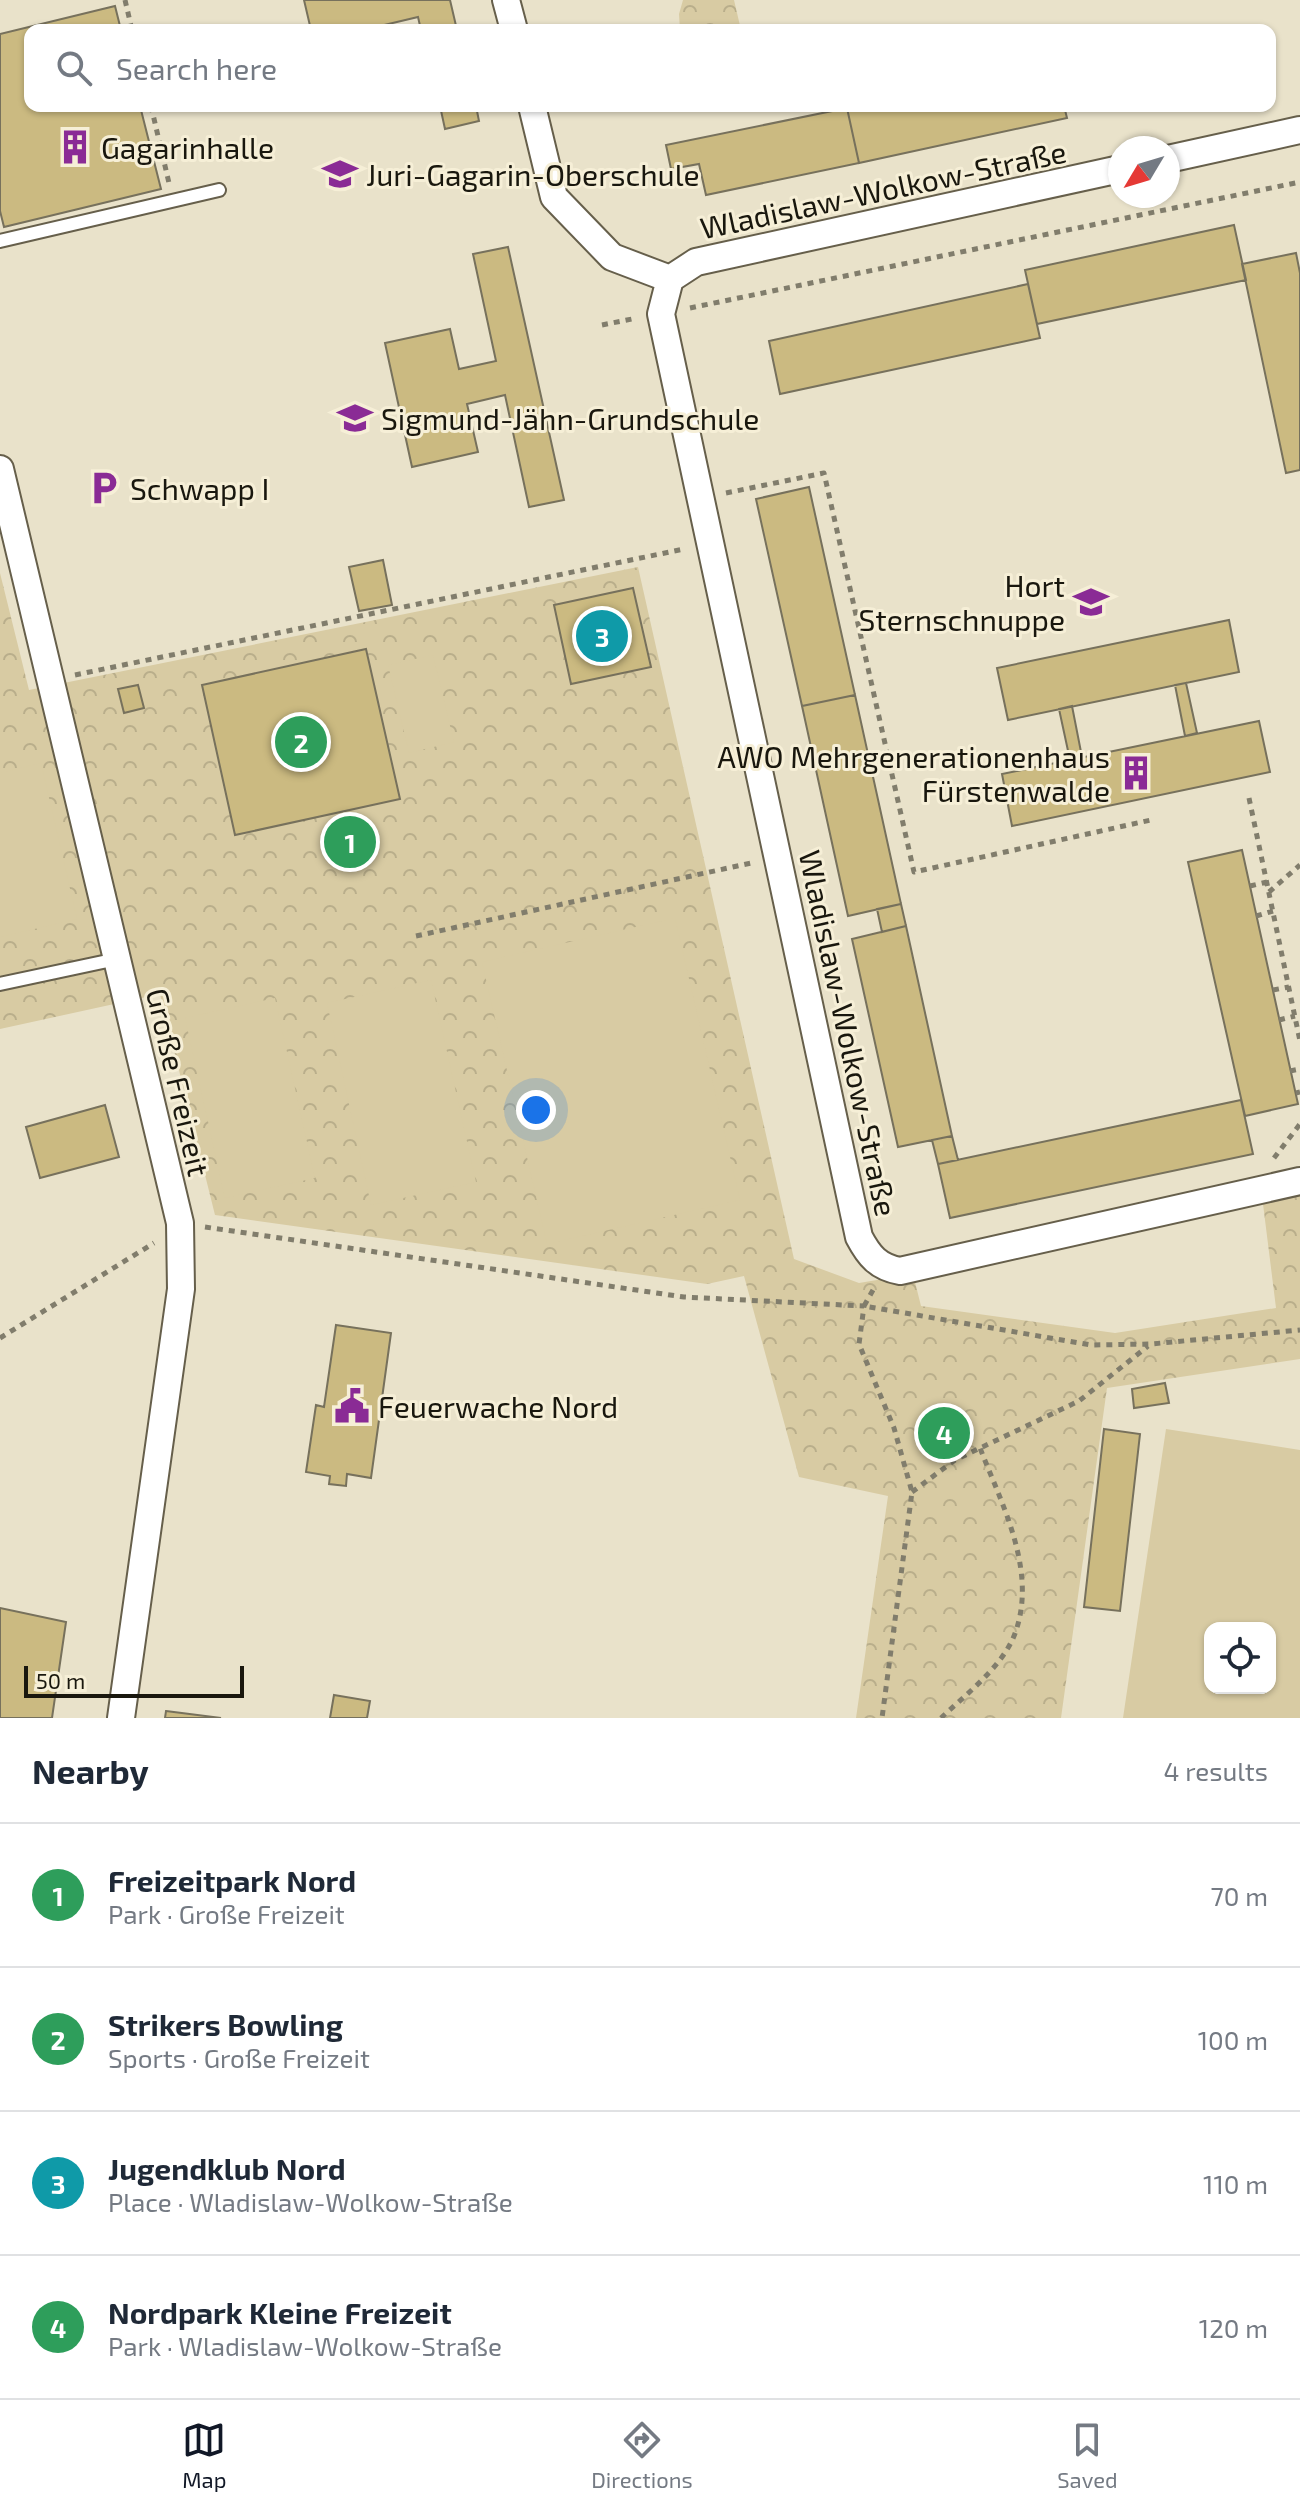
<!DOCTYPE html>
<html lang="en">
<head>
<meta charset="utf-8">
<style>
  body { margin:0; font-family:"Exo 2",sans-serif; background:#f2f2f3; color:#1f2937 }
  .controls { position:absolute; right:24px; bottom:24px; display:grid; overflow:hidden; border-radius:16px; box-shadow:0 2px 6px #0004 }
  .controls button { width:72px; height:72px; display:grid; place-items:center; padding:0; border:0; border-bottom:2px solid #e0e1e3; background:#fff; color:#1f2937; font:40px sans-serif }
  .compass { position:absolute; left:1108px; top:136px; width:72px; height:72px; border-radius:50%; background:#fff; box-shadow:0 2px 6px #0004; rotate:232deg }
  .scale { position:absolute; left:24px; bottom:20px; width:220px; box-sizing:border-box; padding-left:8px; border:4px solid #19170e; border-top:0; font-size:22px; line-height:28px; white-space:nowrap; color:#19170e; -webkit-text-stroke:6px #f6efd7; paint-order:stroke }
  .you { position:absolute; left:536px; top:1110px; width:28px; height:28px; margin:-20px; border:6px solid #fff; border-radius:50%; background:#1a73e8; box-shadow:0 0 0 12px #1a73e833 }
  .badge { display:grid; place-items:center; width:52px; height:52px; border-radius:50%; background:#111827; color:#fff; font-size:26px; font-weight:700 }
  .pin { position:absolute; translate:-50% -50%; border:4px solid #fff; box-shadow:0 2px 8px #0006 }
  .list { margin:0; padding:0; list-style:none }
  h2 { display:flex; justify-content:space-between; align-items:center; height:104px; margin:0; padding:0 32px; font-size:34px }
  h2 small { font-size:26px; font-weight:400; color:#747a83 }
  .list li { display:grid; grid-template-columns:52px 1fr auto; gap:24px; align-items:center; box-sizing:border-box; height:144px; padding:0 32px; border-top:2px solid #e0e1e3 }
  .list b { display:block; font-size:30px; white-space:nowrap }
  .list p { margin:0; font-size:26px; white-space:nowrap; color:#747a83 }
  .list em { font-size:26px; font-style:normal; color:#747a83 }
  .icon { flex:none; width:44px; height:44px; fill:none; stroke:currentColor; stroke-width:2; stroke-linecap:round; stroke-linejoin:round }
  .map { position:relative; flex:none; width:1300px; height:1718px; overflow:hidden }
  .search { position:absolute; background:#fff; box-shadow:0 2px 6px #0004; left:24px; right:24px; top:24px; height:88px; display:flex; align-items:center; gap:20px; box-sizing:border-box; padding:0 28px; border-radius:16px; color:#747a83; font-size:30px }
  .sheet { height:680px; background:#fff }
  nav { display:flex; justify-content:space-around; align-items:center; box-sizing:border-box; height:112px; border-top:2px solid #e0e1e3; background:#fff; font-size:22px; color:#747a83 }
  nav a { display:grid; justify-items:center; gap:4px }
  nav .on { color:#111827 }
  .map>svg:first-child { display:block }
</style>
</head>
<body>
<div class="map">
<svg width="1300" height="1718" viewBox="0 0 1300 1718">
  <defs>
    <pattern id="forest-crowns" width="20" height="18" patternUnits="userSpaceOnUse" patternTransform="scale(2)"><rect width="20" height="18" fill="#d8cba3"/><path d="M2 6a3 3 0 1 1 6 0M12 15a3 3 0 1 1 6 0" fill="none" stroke="#b9ae8b"/></pattern>
  </defs>
  <rect width="100%" height="100%" fill="#e9e2ca"/>
  <path fill="url(#forest-crowns)" d="M683,0h51l7,30h-61l-1,-16z
    M638,567l156,692 65,24 54,-9 8,32 194,27 161,-25 -14,-112 38,-2v165l-193,29 -46,330h-205l32,-222 -89,-19 -55,-201 -37,8 -492,-69 -55,-221 -160,35v-456l29,117z"/>
  <path fill="#d8cba3" fill-rule="evenodd" d="M433,655l21,87 -45,11 -21,-88z
    M41,763l36,156 -77,18v-164z
    M675,918l65,282 -193,44 -65,-282z
    M431,980l45,202 -105,23 -44,-202z
    M275,998l40,180 -90,20 -40,-180z
    M1166,1429l134,21v268h-177zM1210,1628h60v60h-60z"/>
  <path fill="#cbba81" stroke="#77715c" stroke-width="2" d="M304,0h146l7,30h-36l-3,-13 -38,9 1,4h-70z
    M115,6l6,24h-91v76h110l21,83 -157,38 -4,-16v-177z
    M440,106h36l3,15 -34,8z
    M858,106h206l3,12 -208,45 -12,-55z
    M847,108l12,55 -153,32 -7,-31 -28,5 -5,-24z
    M1234,225l12,55 -209,44 -12,-54z
    M508,247l56,253 -35,7 -24,-112 -38,9 11,48 -66,15 -27,-124 65,-14 9,40 37,-8 -23,-107z
    M1296,253l4,20v197l-14,3 -44,-209z
    M1028,284l12,54 -260,56 -11,-53z
    M809,487l46,208 -53,11 -46,-207z
    M383,560l9,45 -33,6 -10,-44z
    M633,588l18,79 -80,17 -17,-79z
    M1229,620l10,52 -231,48 -11,-52z
    M366,649l34,150 -165,36 -33,-150z
    M1186,683l11,50 -12,3 -10,-51z
    M138,685l6,23 -20,5 -6,-24z
    M855,695l46,209 -53,12 -46,-210z
    M1072,706l10,51 -12,3 -11,-51z
    M1259,721l11,51 -258,54 -10,-52z
    M1242,850l56,254 -53,12 -57,-254z
    M901,904l5,22 -24,6 -5,-23z
    M906,926l46,210 -54,11 -46,-208z
    M1241,1100l12,54 -303,64 -12,-54z
    M105,1105l14,52 -79,21 -14,-51z
    M952,1136l6,24 -20,4 -6,-24z
    M336,1325l55,8 -20,145 -24,-4 -1,12 -17,-2 1,-8 -24,-4 10,-67 8,2z
    M1165,1383l4,20 -35,5 -2,-19z
    M1104,1429l36,5 -20,177 -36,-4z
    M0,1608l66,14 -14,96h-52z
    M334,1695l36,6 -3,17h-37z
    M166,1711l55,7h-56z"/>
  <g fill="none" stroke-linecap="round" stroke-linejoin="round">
    <g stroke="#665f4b" stroke-width="16">
      <path id="lane" d="M0,241l219,-51
        M0,984l117,-25"/>
    </g>
    <g stroke="#665f4b" stroke-width="30">
      <path id="street" d="M506,0l8,30
        M532,106l22,91 58,60 58,22
        M1168,159l132,-29
        M1120,169l-424,93 -26,17 -9,35 198,923c10,19 19,30 41,34l400,-90
        M0,469l180,754 1,66 -60,429"/>
    </g>
    <path stroke="#817d6c" stroke-width="5" stroke-dasharray="6 6" stroke-linecap="butt" d="M125,0l7,30
      M151,106l18,77
      M690,308l610,-126
      M602,325l35,-7
      M726,493l98,-20 90,399 237,-52
      M75,675l609,-126
      M1249,798l51,243
      M1250,886l17,-4
      M1269,892l31,-27
      M1256,916l17,-5
      M416,936l335,-73
      M1273,990l16,-3
      M1279,1020l16,-4
      M1290,1071l10,-2
      M1296,1093l4,-1
      M1274,1158l26,-34
      M205,1227l479,70 180,9 -5,38 35,84 18,64 -30,226
      M873,1290l-9,16 227,39 60,-1 149,-14
      M0,1338l154,-95
      M912,1492l43,-32 124,-59 69,-55
      M941,1718c24,-23 60,-50 73,-82 25,-63 -12,-131 -34,-188"/>
    <use href="#lane" stroke="#fff" stroke-width="12"/>
    <use href="#street" stroke="#fff" stroke-width="26"/>
  </g>
  <defs>
    <g id="building-bare" transform="scale(2.76)"><path d="M-4-6H4V6H1V3H-1V6H-4ZM-2.5-4.3h1.7v1.8h-1.7ZM.8-4.3h1.7v1.8H.8ZM-2.5-1h1.7V.8h-1.7ZM.8-1h1.7V.8H.8Z" fill="#8a2b95" stroke="#f6efd7" stroke-width="2.5" paint-order="stroke"/></g>
    <g id="school-bare" transform="scale(2.76)"><path d="M0-5L7-2L0 1L-7-2ZM-4 1L0 2.5L4 1V4Q0 6-4 4Z" fill="#8a2b95" stroke="#f6efd7" stroke-width="2.5" paint-order="stroke"/></g>
    <g id="parking-bare" transform="scale(2.76)"><path d="M-3.5-5.5H1a3.5 3.5 0 0 1 0 7H-1V5.5H-3.5ZM-1-3.4V-.6H.8a1.4 1.4 0 0 0 0-2.8Z" fill="#8a2b95" stroke="#f6efd7" stroke-width="2.5" paint-order="stroke"/></g>
    <g id="civic-bare" transform="scale(2.76)"><path d="M-.6-6.5H3V-4.5H.6V-3L4-1V1h2V6H-6V1h2V-1L-.6-3ZM-1.2 2.5V6h2.4V2.5Z" fill="#8a2b95" stroke="#f6efd7" stroke-width="2.5" paint-order="stroke"/></g>
  </defs>
  <g fill-rule="evenodd">
    <use href="#building-bare" x="75" y="147"/>
    <use href="#school-bare" x="340" y="174"/>
    <use href="#school-bare" x="355" y="418"/>
    <use href="#parking-bare" x="104" y="488"/>
    <use href="#school-bare" x="1091" y="602"/>
    <use href="#building-bare" x="1136" y="773"/>
    <use href="#civic-bare" x="352" y="1406"/>
  </g>
  <g text-anchor="middle" dominant-baseline="central" stroke-width="6" stroke-linejoin="round" paint-order="stroke">
    <g font-size="30" fill="#19170e" stroke="#f6efd7" text-anchor="start">
      <text x="101" y="147">Gagarinhalle</text>
      <text x="366" y="174">Juri-Gagarin-Oberschule</text>
      <text x="381" y="418">Sigmund-Jähn-Grundschule</text>
      <text x="130" y="488">Schwapp I</text>
      <text x="1065" y="585" text-anchor="end">Hort<tspan x="1065" dy="34">Sternschnuppe</tspan></text>
      <text x="1110" y="756" text-anchor="end">AWO Mehrgenerationenhaus<tspan x="1110" dy="34">Fürstenwalde</tspan></text>
      <text x="378" y="1406">Feuerwache Nord</text>
    </g>
    <g font-size="30" fill="#19170e" stroke="#f6efd7">
      <text transform="translate(883 189) rotate(-12)">Wladislaw-Wolkow-Straße</text>
      <text transform="translate(849 1033) rotate(78)">Wladislaw-Wolkow-Straße</text>
      <text transform="translate(179 1082) rotate(77)">Große Freizeit</text>
    </g>
  </g>
</svg>
<div class="controls">
<button><svg class="icon" aria-label="locate" viewBox="0 0 24 24"><circle cx="12" cy="12" r="6"/><path d="M12 2v4M12 18v4M2 12h4M18 12h4"/></svg></button>
</div>
<svg class="compass" viewBox="-18 -18 36 36"><path d="M0-13l5 13h-10z" fill="#e53935"/><path d="M0 13l5-13h-10z" fill="#747a83"/></svg>
<div class="scale">50 m</div>
<div class="you"></div>
<div class="pin badge" style="left:350px;top:842px;background:#2e9e5b">1</div>
<div class="pin badge" style="left:301px;top:742px;background:#2e9e5b">2</div>
<div class="pin badge" style="left:602px;top:636px;background:#0f9aa8">3</div>
<div class="pin badge" style="left:944px;top:1433px;background:#2e9e5b">4</div>
<div class="search"><svg class="icon" aria-label="search" viewBox="0 0 24 24"><circle cx="10" cy="10" r="6"/><path d="M15 15l6 6"/></svg>Search here</div>
</div>
<section class="sheet">
<h2>Nearby<small>4 results</small></h2>
<ul class="list">
<li><span class="badge" style="background:#2e9e5b">1</span><div><b>Freizeitpark Nord</b><p>Park · Große Freizeit</p></div><em>70 m</em></li>
<li><span class="badge" style="background:#2e9e5b">2</span><div><b>Strikers Bowling</b><p>Sports · Große Freizeit</p></div><em>100 m</em></li>
<li><span class="badge" style="background:#0f9aa8">3</span><div><b>Jugendklub Nord</b><p>Place · Wladislaw-Wolkow-Straße</p></div><em>110 m</em></li>
<li><span class="badge" style="background:#2e9e5b">4</span><div><b>Nordpark Kleine Freizeit</b><p>Park · Wladislaw-Wolkow-Straße</p></div><em>120 m</em></li>
</ul>
</section>
<nav>
<a class="on"><svg class="icon" aria-label="map" viewBox="0 0 24 24"><path d="M3 6l6-2 6 2 6-2v14l-6 2-6-2-6 2zM9 4v14M15 6v14"/></svg>Map</a>
<a><svg class="icon" aria-label="directions" viewBox="0 0 24 24"><path d="M12 3l9 9-9 9-9-9zM9 14v-3h6M13 9l2 2-2 2"/></svg>Directions</a>
<a><svg class="icon" aria-label="saved" viewBox="0 0 24 24"><path d="M7 4h10v16l-5-4-5 4z"/></svg>Saved</a>
</nav>
</body>
</html>
